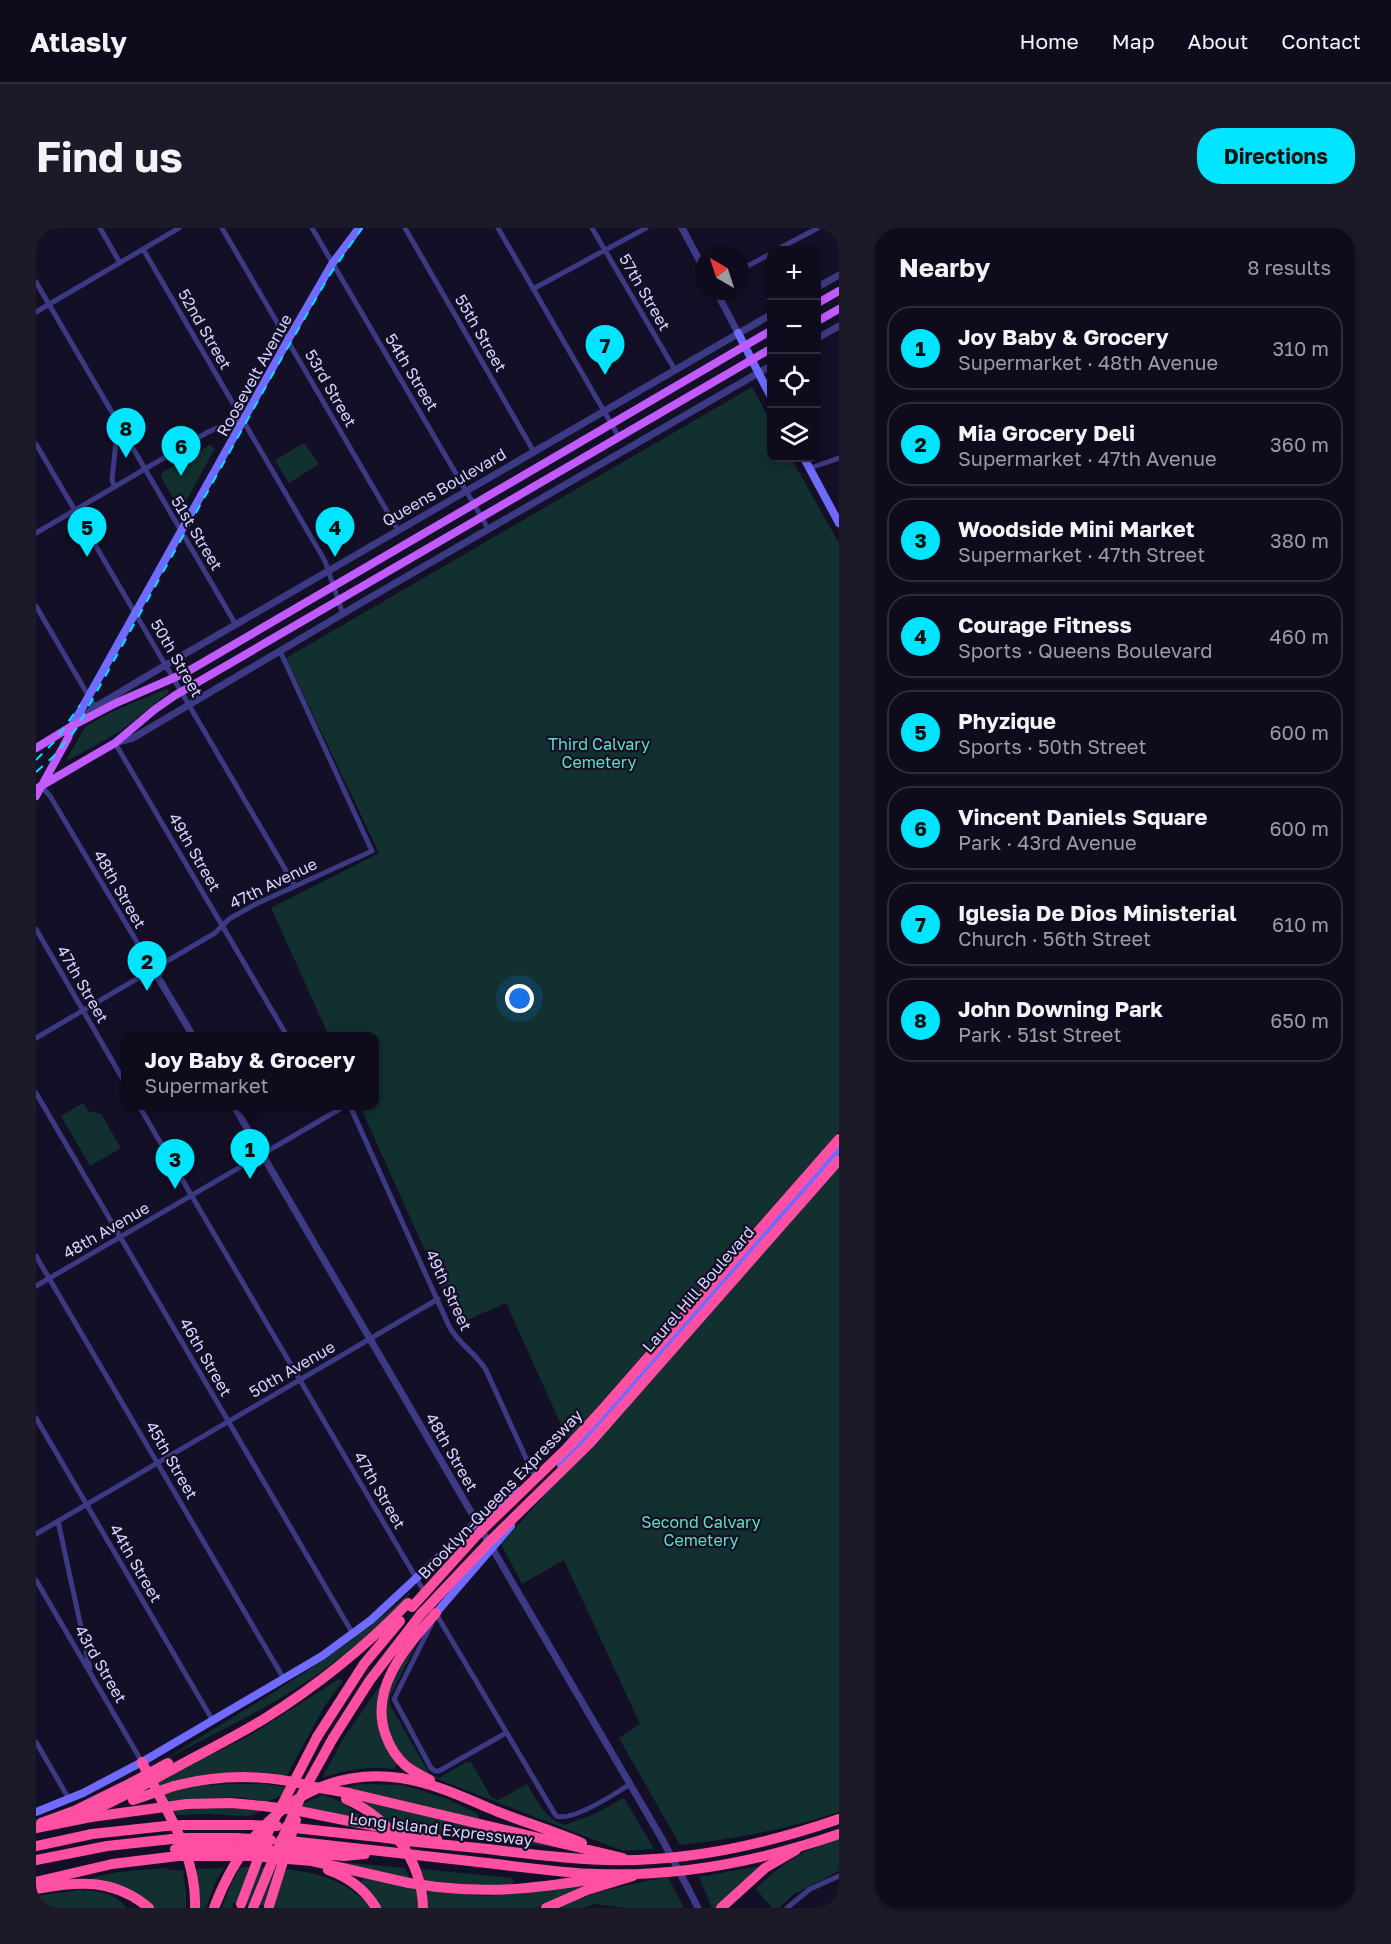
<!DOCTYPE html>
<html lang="en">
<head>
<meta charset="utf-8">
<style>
  body { margin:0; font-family:"Golos Text",sans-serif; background:#1c1929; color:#f1f3f6 }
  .controls { position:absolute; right:18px; top:18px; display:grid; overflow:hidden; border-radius:12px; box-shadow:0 3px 9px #0003 }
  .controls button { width:54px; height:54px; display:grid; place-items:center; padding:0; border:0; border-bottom:2px solid #2e2b3b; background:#0e0b1c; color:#f1f3f6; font:30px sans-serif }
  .compass { position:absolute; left:659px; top:18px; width:54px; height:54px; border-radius:50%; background:#0e0b1c; box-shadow:0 3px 9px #0003; rotate:321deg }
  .you { position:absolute; left:484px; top:771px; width:21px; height:21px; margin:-15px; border:4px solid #fff; border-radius:50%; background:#1a73e8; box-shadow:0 0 0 9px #1a73e833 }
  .badge { display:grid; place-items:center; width:39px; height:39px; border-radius:50%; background:#00e5ff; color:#111; font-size:20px; font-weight:700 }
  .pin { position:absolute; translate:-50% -50px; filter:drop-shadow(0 2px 3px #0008) }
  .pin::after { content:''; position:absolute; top:32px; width:21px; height:18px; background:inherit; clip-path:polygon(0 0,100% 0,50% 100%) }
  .popup { position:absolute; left:85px; top:804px; width:258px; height:78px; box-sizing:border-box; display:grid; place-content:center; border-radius:12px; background:#0e0b1c; filter:drop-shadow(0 2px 4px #0005); font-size:20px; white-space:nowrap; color:#9b9ba3 }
  .popup b { font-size:22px; color:#f1f3f6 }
  .popup::after { content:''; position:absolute; left:50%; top:100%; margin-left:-12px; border:12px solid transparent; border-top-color:#0e0b1c }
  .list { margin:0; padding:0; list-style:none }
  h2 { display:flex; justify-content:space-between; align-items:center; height:78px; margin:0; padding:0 24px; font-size:26px }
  h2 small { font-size:20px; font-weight:400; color:#9b9ba3 }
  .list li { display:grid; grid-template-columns:39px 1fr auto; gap:18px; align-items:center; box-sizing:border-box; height:84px; margin:0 12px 12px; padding:0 12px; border:2px solid #2e2b3b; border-radius:24px }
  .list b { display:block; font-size:22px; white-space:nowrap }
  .list p { margin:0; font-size:20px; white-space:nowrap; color:#9b9ba3 }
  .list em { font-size:20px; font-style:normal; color:#9b9ba3 }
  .icon { flex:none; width:33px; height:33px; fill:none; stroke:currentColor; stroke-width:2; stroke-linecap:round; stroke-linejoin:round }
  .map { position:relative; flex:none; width:803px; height:1680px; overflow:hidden; border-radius:24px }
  header { display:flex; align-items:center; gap:36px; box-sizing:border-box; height:84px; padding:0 30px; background:#0e0b1c; border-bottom:2px solid #2e2b3b }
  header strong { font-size:28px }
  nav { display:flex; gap:33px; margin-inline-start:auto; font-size:21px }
  .intro { display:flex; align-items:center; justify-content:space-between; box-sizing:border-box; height:144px; padding:0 36px }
  h1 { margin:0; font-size:42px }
  .button { padding:15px 27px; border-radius:24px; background:#00e5ff; color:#111; font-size:21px; font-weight:700 }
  main { display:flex; gap:36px; padding:0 36px }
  aside { flex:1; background:#0e0b1c; border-radius:24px; box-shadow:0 3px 9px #0003 }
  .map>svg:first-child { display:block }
</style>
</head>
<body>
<header>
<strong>Atlasly</strong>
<nav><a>Home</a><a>Map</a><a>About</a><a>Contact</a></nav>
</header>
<div class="intro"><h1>Find us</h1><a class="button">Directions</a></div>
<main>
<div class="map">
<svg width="803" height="1680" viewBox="0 0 803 1680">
  <rect width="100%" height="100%" fill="#130f26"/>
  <path fill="#12302f" d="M716,159l19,35 1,36h19l48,85v588l-271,309 -62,-137 -48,21 -98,-218h14v-70h-45l-58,-128 108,-55 -93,-195z
    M268,215l15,21 -30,19 -14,-23z
    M174,217l5,3 -32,59 -4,1 -18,-31 2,-5z
    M130,461l3,1 -1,3 -49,39 -50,28 -2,-2 19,-32 23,-13z
    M47,875l5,8 13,3 20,34 -31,18 -29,-50z
    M803,937v647c-51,17 -105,27 -159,33l-61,-107 21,-14 -76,-164 -42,24 -21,-40z
    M373,1365h2c-25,26 -52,51 -82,73 -51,38 -110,65 -167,95 84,-54 174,-100 247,-168z
    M381,1416l-27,52v9l39,68 10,5 27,-16h5l20,35 7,3 29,-16c10,17 18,34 37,41l28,-10 32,-17 30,51 -31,2 -196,-76c-34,-19 -50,-54 -36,-92 5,-13 16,-25 23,-36z
    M349,1450l-8,35 20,50 -2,6c-26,-3 -48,0 -73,9l21,-39z
    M303,1451l4,2 -19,26 -37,68 -31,-3 -30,1 -66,13 -3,-5 92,-45z
    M197,1556h33l30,5 -29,13 -29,-5 -71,4 -3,-8 29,-7z
    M324,1556l43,1 42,13 32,15 2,5 -1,2 -133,-32z
    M287,1567l19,7 28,20 -78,-14z
    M324,1571l212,50 -144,-16 -37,-7 -5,-7 -27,-18z
    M163,1579l66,3 -16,6 -42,-2 -30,1 -5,-6z
    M803,1611v32l-45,23 -15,14h-7l-16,-19c25,-26 49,-40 83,-50z
    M279,1628l27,6 63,6 5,11z
    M729,1637l-48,43h-5l-13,-31z
    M216,1638c35,3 72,4 101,25 7,6 13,9 17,17h-99l-1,-2 -37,-3 -1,5h-10l6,-17 11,-23z
    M132,1640l1,2h14l3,22v16h-32l-11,-9 -30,-16 -24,-5 29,-6z
    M188,1640l-9,15 -9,25h-8l-3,-39z
    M385,1641l92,9v7l22,-4 1,3 -25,3 -85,-4z
    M632,1649l16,31h-58l-31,-4 -11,4h-29c37,-16 73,-24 113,-31z
    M327,1650l55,11 2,19h-39l-20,-26z
    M544,1657l4,3 -46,20h-110l-1,-17 59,5 49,-4z
    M42,1662c20,1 36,2 49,18h-91v-12z"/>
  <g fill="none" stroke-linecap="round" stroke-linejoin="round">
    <path stroke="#3d3a85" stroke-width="5" d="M64,0l20,35
      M186,0l176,302
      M276,0l177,302
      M369,0l129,224
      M462,0l121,209
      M556,0l83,142
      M107,21l182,312 18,53
      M740,22l42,-22
      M704,42l32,-17
      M0,54l200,343
      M497,61l113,-61
      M0,84l143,-84
      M0,216l259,442
      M774,240l29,-10
      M78,259l-2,-8 6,-55
      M0,305l172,-101 21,-9 13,-2
      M0,378l59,101
      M79,515l172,293
      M5,558l9,10 103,173
      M0,701l89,154
      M0,810l179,-105 14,-14 27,-15 116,-53 -92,-200
      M0,865l317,541
      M103,878l286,487
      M314,878l99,220c10,19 27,27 37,44l49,108
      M0,1028l248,423
      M0,1058l309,-180
      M0,1190l177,303
      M22,1293l32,148
      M0,1306l402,-235
      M0,1352l106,182
      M399,1384l121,204c17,6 59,-22 74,-32
      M396,1395l-38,76 37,69 4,3h4l67,-38
      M0,1514l33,57
      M751,1680l23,-19 29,-13"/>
    <path stroke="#3d3a85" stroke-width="7" d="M646,0l22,41
      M780,60l23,-13
      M680,63l22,42
      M780,111l23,-13
      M47,489l12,-10 64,-38 613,-355
      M82,514l15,-4 233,-138 406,-235
      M117,741l40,67
      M198,878l428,733
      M653,1662l9,18"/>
    <path stroke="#6f6bff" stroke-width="8" d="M702,105l34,66
      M768,230l35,65
      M36,498l216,-386 44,-76 27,-36
      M525,1237l278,-317
      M400,1385l75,-87
      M0,1584l47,-19 59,-31 180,-106 49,-36 113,-105 33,-24"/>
    <path stroke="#c25bff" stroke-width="8" d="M780,76l23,-13
      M780,94l23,-13
      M0,520l36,-22 44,-23 69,-30 587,-343
      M0,561l79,-46 39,-33 20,-14 598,-348
      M0,568l32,-58 4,-11"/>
    <path stroke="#ff4fa3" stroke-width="10" d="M281,1509l47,-73 36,-43
      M297,1510l37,-58 51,-66
      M106,1534c23,48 55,91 53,146
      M135,1542c31,-17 63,-33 93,-51 53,-33 100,-71 144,-116
      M394,1552c-8,-4 -16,-8 -24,-14 -9,-8 -16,-19 -20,-30 -18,-48 21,-90 50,-123
      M138,1558c47,-12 94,-12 140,1
      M313,1565l274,65
      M310,1571c43,19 76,60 77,109
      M151,1576l44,-1 32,3
      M253,1581l85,17
      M45,1589l52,-26
      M5,1595l33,-12 57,-28
      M148,1597h66
      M250,1599l101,11
      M363,1603l38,8
      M152,1610h48
      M245,1612l117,13
      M371,1613l81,8
      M0,1618l56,-12 74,-8
      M155,1620h41
      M243,1622l65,6 21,-2
      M380,1627l71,8
      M158,1628h33
      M214,1628l62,5 97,22
      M0,1632l71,-14 65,-7
      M292,1642c20,7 37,19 48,38
      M0,1654l76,-18 66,-8
      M401,1659c62,7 108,0 169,-10
      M0,1661c42,-8 78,-11 113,19
      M178,1680c30,-80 95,-143 187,-130 33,5 64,20 95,33 28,11 57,20 86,32
      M217,1680l19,-46
      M510,1680l41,-18 46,-14
      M685,1680l44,-40 31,-18"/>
    <path stroke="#00e5ff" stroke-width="2" stroke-dasharray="9 8" stroke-linecap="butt" d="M0,532l19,-19 25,-36
      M0,544l17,-15 23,-28 208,-375 45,-78 33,-48"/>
    <path stroke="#3d3a85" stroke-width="7" d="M626,1611l27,51"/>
    <path stroke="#ff4fa3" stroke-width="10" d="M376,1379l65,-72 90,-87 33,-36 239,-273
      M385,1386l70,-74 99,-97 249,-283
      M95,1555l37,-20
      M278,1559l35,6
      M97,1563l38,-21
      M97,1572l41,-14
      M227,1578l23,3
      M214,1597l27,1
      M130,1598l18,-1
      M338,1598l25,5
      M0,1600l55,-11 96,-13
      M200,1610l35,2
      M351,1610l20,3
      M136,1611l16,-1
      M196,1620l37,1
      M139,1621l16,-1
      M452,1621c40,5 79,10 119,11 79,2 157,-15 232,-41
      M362,1625l18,2
      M142,1628h16
      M191,1628h23
      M236,1634l30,-68 31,-56
      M451,1635c37,4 73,10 110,11 83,3 164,-13 242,-40
      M373,1655l28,4
      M205,1676l28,-74 48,-93
      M233,1678l27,-86"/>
  </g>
  <g text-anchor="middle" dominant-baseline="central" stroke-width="4.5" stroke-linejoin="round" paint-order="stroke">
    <g font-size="16" fill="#d9d4ff" stroke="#130f26">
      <text transform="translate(609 64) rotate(60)">57th Street</text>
      <text transform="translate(169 101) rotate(60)">52nd Street</text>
      <text transform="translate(445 105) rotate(60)">55th Street</text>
      <text transform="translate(376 144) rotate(59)">54th Street</text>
      <text transform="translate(218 147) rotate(-61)">Roosevelt Avenue</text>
      <text transform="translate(295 160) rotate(60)">53rd Street</text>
      <text transform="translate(408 259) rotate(-30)">Queens Boulevard</text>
      <text transform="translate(161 305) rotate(59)">51st Street</text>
      <text transform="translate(141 430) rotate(60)">50th Street</text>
      <text transform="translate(159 624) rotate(60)">49th Street</text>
      <text transform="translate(237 655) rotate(-26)">47th Avenue</text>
      <text transform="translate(84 661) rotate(60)">48th Street</text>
      <text transform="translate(47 756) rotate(60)">47th Street</text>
      <text transform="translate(70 1002) rotate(-30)">48th Avenue</text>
      <text transform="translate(662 1061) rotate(-49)">Laurel Hill Boulevard</text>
      <text transform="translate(413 1062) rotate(65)">49th Street</text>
      <text transform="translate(170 1129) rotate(60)">46th Street</text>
      <text transform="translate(256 1141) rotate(-30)">50th Avenue</text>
      <text transform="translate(416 1224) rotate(60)">48th Street</text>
      <text transform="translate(136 1232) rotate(60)">45th Street</text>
      <text transform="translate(344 1262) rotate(60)">47th Street</text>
      <text transform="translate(464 1266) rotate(-46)">Brooklyn-Queens Expressway</text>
      <text transform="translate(100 1335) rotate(60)">44th Street</text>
      <text transform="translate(65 1436) rotate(60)">43rd Street</text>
      <text transform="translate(405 1601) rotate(7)">Long Island Expressway</text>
    </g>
    <g font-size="16" fill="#5fe0c0" stroke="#130f26">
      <text x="563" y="516">Third Calvary<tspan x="563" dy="18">Cemetery</tspan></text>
      <text x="665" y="1294">Second Calvary<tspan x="665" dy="18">Cemetery</tspan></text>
    </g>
  </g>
</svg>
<div class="controls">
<button>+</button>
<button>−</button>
<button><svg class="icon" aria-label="locate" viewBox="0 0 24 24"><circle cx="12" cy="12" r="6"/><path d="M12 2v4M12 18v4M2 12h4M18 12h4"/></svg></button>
<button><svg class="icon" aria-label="layers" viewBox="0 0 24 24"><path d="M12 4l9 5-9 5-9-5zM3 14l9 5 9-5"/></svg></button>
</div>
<svg class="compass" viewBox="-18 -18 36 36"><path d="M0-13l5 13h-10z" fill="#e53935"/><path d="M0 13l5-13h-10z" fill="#9b9ba3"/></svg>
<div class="you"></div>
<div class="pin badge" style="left:214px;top:951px">1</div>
<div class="popup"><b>Joy Baby &amp; Grocery</b>Supermarket</div>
<div class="pin badge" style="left:111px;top:763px">2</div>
<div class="pin badge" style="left:139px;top:961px">3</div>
<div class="pin badge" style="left:299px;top:329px">4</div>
<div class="pin badge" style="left:51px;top:329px">5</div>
<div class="pin badge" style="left:145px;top:248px">6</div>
<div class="pin badge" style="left:569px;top:147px">7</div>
<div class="pin badge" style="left:90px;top:230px">8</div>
</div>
<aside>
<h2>Nearby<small>8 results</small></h2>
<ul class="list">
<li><span class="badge">1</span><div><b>Joy Baby &amp; Grocery</b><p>Supermarket · 48th Avenue</p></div><em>310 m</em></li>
<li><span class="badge">2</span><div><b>Mia Grocery Deli</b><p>Supermarket · 47th Avenue</p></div><em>360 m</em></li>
<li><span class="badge">3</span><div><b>Woodside Mini Market</b><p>Supermarket · 47th Street</p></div><em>380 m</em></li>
<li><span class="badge">4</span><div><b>Courage Fitness</b><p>Sports · Queens Boulevard</p></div><em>460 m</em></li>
<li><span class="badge">5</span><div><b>Phyzique</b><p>Sports · 50th Street</p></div><em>600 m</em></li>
<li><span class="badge">6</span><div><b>Vincent Daniels Square</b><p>Park · 43rd Avenue</p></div><em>600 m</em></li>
<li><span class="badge">7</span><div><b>Iglesia De Dios Ministerial</b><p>Church · 56th Street</p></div><em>610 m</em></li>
<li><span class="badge">8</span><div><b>John Downing Park</b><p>Park · 51st Street</p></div><em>650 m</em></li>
</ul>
</aside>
</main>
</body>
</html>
